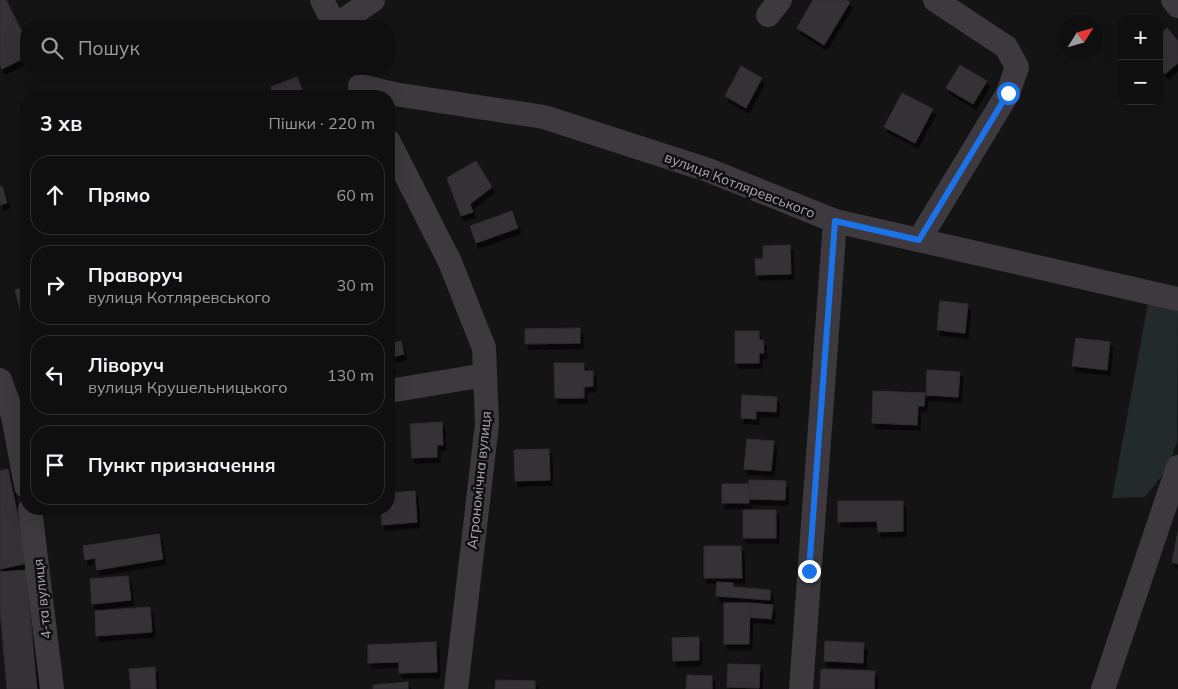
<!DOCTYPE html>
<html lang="uk">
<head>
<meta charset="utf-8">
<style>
  body { margin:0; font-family:Mulish,sans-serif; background:#191819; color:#f1f3f6 }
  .controls { position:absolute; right:15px; top:15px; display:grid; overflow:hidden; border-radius:10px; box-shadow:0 5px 20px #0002 }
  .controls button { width:45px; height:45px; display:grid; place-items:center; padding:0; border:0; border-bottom:1px solid #302f30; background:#100f10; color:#f1f3f6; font:25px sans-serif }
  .compass { position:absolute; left:1058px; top:15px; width:45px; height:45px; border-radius:50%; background:#100f10; box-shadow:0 5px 20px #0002; rotate:53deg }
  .stop { position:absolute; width:15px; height:15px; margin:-11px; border:4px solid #1a73e8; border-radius:50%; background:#fff }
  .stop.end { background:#1a73e8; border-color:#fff; box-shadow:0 1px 5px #0008 }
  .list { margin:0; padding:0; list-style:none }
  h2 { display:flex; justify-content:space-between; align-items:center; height:65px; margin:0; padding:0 20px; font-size:21px }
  h2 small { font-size:16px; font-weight:400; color:#9c9c9f }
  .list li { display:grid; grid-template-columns:32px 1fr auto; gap:15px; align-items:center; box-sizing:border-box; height:80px; margin:0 10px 10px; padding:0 10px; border:1px solid #302f30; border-radius:20px }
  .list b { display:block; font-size:19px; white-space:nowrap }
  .list p { margin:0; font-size:16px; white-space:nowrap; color:#9c9c9f }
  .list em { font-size:16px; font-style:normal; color:#9c9c9f }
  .icon { flex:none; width:28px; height:28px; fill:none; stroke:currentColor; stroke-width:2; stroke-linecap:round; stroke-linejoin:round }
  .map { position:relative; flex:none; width:1178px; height:689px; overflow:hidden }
  .search { position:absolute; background:#100f10; box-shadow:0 5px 20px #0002; left:20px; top:20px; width:375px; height:55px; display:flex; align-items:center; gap:12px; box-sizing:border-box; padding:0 18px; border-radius:20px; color:#9c9c9f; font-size:19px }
  .panel { position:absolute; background:#100f10; box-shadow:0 5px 20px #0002; left:20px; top:90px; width:375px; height:425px; border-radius:20px }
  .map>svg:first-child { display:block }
</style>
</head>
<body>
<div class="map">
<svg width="1178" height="689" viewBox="0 0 1178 689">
  <defs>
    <filter id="shadow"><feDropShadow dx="3" dy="5.5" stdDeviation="0" flood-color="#0009"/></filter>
  </defs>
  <rect width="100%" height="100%" fill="#151415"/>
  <path fill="#222a2a" d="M1149,298l29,6 -1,138 -9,26 -23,29 -33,1z"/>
  <path fill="#343134" stroke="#312e31" filter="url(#shadow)" d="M0,0h6l20,40v17l-24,12 -2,-5z
    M813,0h34l3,2 -26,43 -27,-17z
    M1167,28l11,13v22l-13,11 -6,-8v-31z
    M960,65l27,16 -14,23 -27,-16z
    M741,66l21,12 -16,30 -21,-12z
    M297,77l8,19h-31l-3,-9z
    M902,93l31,16 -18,34 -31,-16z
    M476,161l16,26 -22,17 3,8 -12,4 -14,-38z
    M2,186l5,17 -7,2v-18z
    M512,211l6,17 -42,15 -6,-17z
    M790,245l1,29 -35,1 -1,-16h8v-13z
    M26,287v25l-5,1 -6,-23z
    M940,301l28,3 -3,29 -28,-3z
    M580,328v15l-55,1v-15z
    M735,331h24v9h4l1,13h-5v10h-24z
    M1076,338l34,4 -3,28 -35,-4z
    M401,341l3,13 -14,4 3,10 -4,1v-25z
    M554,363h30v8h9v15l-9,1v11h-29z
    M927,370l33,2 -2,25 -32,-2z
    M873,391l52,2 -1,13h-6l-1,19 -45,-2z
    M742,395l35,2 -1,15 -20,-1v8l-15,-1z
    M442,422l1,23h-6v12l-25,1 -2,-34z
    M747,439l27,2 -3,30 -27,-2z
    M549,449l1,31 -35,1 -1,-31z
    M8,469l20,94 -28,6v-98z
    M749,480l37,1 -1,19 -36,-1z
    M722,484h27v19h-27z
    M415,491l2,31 -35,3 -1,-16h8v-16z
    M838,501h65v30l-25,1 -1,-11 -39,1z
    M743,510h33v28h-33z
    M1178,532v32l-6,-2z
    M159,534l4,25 -66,11 -2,-12 -10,2 -2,-14z
    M704,546h37l1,32h-38z
    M26,570l11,119h-30l-7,-81v-36z
    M128,576l3,24 -39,4 -2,-25z
    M717,582l16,1v4l37,3v10l-54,-4z
    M724,603h26l-1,41h-25z
    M750,603l23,2 -2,14 -22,-2z
    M150,607l2,25 -56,4 -1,-25z
    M699,637v23l-26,1 -1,-23z
    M825,641l39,2 -1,20 -39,-2z
    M436,642l1,30 -38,1v-11l-31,1v-18z
    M728,664l32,1 -1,23 -32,-1z
    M155,667l1,22h-25l-2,-20z
    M821,669l54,2 -1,18h-54z
    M687,675l25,1v13h-26z
    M496,680l39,1v8h-40z
    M408,682v7h-35v-4z"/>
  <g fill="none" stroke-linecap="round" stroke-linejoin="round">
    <path stroke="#3d393f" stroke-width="24" d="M322,0l13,26 38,-26
      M1173,0l5,6
      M768,15l12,-15
      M360,86l34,8 150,23 164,53 127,51 343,78
      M389,142l61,120 34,86 3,76 -31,265
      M919,240l89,-147 9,-26 -11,-20 -71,-47
      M0,380l13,36 13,70
      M389,391l96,-16
      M30,509l22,180
      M801,689l34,-468
      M1103,689l75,-222"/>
  </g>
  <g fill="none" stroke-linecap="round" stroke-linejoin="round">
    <path stroke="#1a73e8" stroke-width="6" d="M809,571l26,-350 84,19 89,-147"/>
  </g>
  <g text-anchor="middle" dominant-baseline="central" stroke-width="5" stroke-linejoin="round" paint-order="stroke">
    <g font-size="14" fill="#aea5b6" stroke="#100f10">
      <text transform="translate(740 185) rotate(21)">вулиця Котляревського</text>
      <text transform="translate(479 480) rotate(-84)">Агрономічна вулиця</text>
      <text transform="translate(42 599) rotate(-96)">4-та вулиця</text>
    </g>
  </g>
</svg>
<div class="controls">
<button>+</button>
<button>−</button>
</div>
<svg class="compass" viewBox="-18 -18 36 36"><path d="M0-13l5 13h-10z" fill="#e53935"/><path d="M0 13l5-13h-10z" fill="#9c9c9f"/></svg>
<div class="stop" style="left:1008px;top:93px"></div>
<div class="stop end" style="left:809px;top:571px"></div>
<div class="search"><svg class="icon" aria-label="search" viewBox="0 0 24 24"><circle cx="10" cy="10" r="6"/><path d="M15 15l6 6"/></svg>Пошук</div>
<section class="panel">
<h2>3 хв<small>Пішки · 220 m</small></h2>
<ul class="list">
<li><svg class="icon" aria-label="ahead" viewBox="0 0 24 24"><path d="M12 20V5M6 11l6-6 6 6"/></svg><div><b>Прямо</b></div><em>60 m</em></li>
<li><svg class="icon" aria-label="right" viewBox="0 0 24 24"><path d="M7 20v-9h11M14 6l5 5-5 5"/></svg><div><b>Праворуч</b><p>вулиця Котляревського</p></div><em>30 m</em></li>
<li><svg class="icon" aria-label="left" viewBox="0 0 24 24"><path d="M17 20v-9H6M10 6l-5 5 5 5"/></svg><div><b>Ліворуч</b><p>вулиця Крушельницького</p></div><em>130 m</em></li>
<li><svg class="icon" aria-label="arrive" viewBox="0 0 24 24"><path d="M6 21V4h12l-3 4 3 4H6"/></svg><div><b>Пункт призначення</b></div></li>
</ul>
</section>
</div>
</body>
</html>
